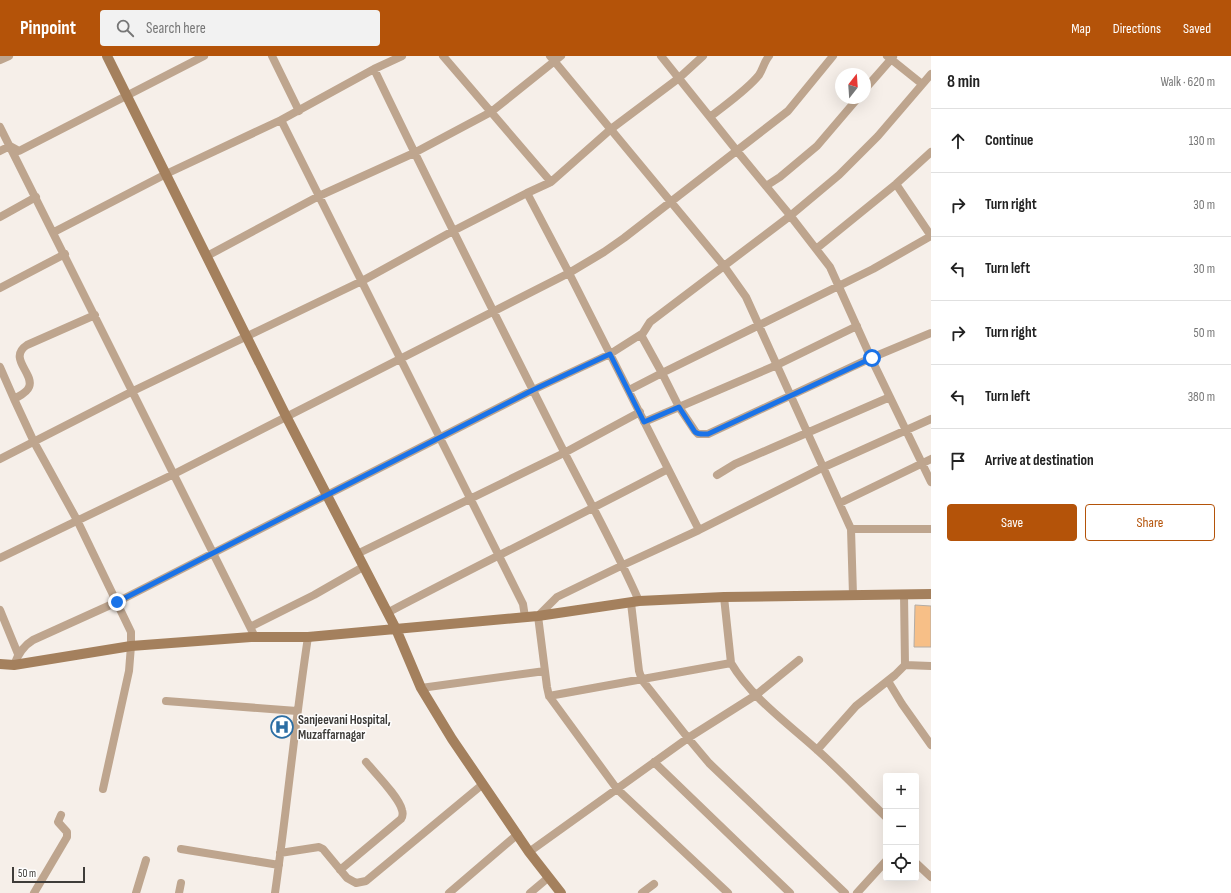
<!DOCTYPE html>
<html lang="en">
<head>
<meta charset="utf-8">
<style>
  body { margin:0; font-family:"Sofia Sans Condensed",sans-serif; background:#f2f2f2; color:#222 }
  .controls { position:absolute; right:12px; bottom:12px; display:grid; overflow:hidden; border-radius:4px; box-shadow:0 4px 16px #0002 }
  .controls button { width:36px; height:36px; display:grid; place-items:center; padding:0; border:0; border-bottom:1px solid #e0e0e0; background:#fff; color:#222; font:20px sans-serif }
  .compass { position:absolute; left:835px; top:12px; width:36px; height:36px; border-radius:50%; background:#fff; box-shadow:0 4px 16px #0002; rotate:17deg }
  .scale { position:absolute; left:12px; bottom:10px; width:73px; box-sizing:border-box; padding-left:4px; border:2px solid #3e3c39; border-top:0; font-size:11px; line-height:14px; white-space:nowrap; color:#3e3c39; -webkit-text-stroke:3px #fff; paint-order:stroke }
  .stop { position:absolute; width:12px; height:12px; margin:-9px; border:3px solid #1a73e8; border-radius:50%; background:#fff }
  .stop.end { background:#1a73e8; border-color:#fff; box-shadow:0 1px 4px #0008 }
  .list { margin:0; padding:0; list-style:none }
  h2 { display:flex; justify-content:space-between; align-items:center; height:52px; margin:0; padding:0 16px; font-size:17px }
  h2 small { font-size:13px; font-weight:400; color:#767676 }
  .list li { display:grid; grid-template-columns:26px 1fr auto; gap:12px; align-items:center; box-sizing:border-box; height:64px; padding:0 16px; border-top:1px solid #e0e0e0 }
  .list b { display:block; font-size:15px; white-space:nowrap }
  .list em { font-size:13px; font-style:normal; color:#767676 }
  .actions { display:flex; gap:8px; padding:12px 16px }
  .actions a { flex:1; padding:9px 0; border:1px solid #b45309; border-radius:4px; text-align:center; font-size:14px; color:#b45309 }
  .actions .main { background:#b45309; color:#fff }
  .icon { flex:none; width:22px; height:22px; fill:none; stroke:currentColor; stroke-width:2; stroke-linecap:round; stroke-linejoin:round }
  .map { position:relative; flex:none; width:931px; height:837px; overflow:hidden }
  header { display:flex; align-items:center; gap:24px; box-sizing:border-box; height:56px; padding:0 20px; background:#b45309; color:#fff }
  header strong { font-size:19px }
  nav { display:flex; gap:22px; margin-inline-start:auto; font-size:14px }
  .search { width:280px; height:36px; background:#f2f2f2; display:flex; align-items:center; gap:10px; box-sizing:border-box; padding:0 14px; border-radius:4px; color:#767676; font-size:15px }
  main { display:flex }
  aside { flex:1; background:#fff }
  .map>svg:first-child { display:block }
</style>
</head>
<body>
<header>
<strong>Pinpoint</strong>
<div class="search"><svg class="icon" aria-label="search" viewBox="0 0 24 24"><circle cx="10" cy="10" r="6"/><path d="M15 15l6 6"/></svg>Search here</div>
<nav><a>Map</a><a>Directions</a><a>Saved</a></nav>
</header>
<main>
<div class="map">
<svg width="931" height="837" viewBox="0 0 931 837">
  <rect width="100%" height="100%" fill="#f6efe9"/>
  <path fill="#f7bf87" stroke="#b2aca6" d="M915,549l16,1v41h-17z"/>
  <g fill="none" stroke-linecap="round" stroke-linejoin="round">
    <path stroke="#bea58e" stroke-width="8" d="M272,0l27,55
      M443,0l108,126
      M550,0l174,210 22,31 105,232 2,66
      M661,0l76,95 52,63 41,53 41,91 60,124
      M887,0l35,28
      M0,4l9,-4
      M374,13l28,-13
      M865,33l28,-32
      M710,61c15,-12 37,-27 49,-42 4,-6 5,-13 10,-19
      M0,71l255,510
      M0,95l10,-5 9,5 185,-95
      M896,128l35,52
      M766,130l14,-9 37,-31 41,-48
      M527,137l24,-11 60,-53 68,-51 24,-22
      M0,161l36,-20
      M54,176l112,-58 115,-54
      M816,193l80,-65 35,-32
      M207,200l112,-60 95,-43 77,-41 70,-56
      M0,232l65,-34
      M95,259l-68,30c-20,13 8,29 2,42 -2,6 -10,9 -15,12l20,43 43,78 54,112v14l-2,25 -26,118
      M641,279l21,38 211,-104 58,-33
      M0,311l14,32
      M629,334l33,-17 17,34 16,24 3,3h10l163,-76 60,-25
      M644,366l133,-57 80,-39
      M0,403l133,-68 229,-110 91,-50 74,-38 42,80 130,257
      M717,419l18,-11 37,-16 118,-51
      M840,447l91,-44
      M851,473h80
      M357,498l207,-101 76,-41
      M0,502l174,-84 395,-201 35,-21 20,-14 164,-127 45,-55
      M724,541l7,66c20,34 55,59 84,85 25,22 47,46 71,69
      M631,547l8,68 3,9 46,58 21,25 136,130
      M0,554l18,44
      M387,557c93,-49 188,-95 281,-144
      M525,561l-2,-13 -242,-484 93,-51c59,123 120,244 181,365 28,56 59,110 84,167
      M250,571l64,-32 49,-28
      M14,609c4,-11 9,-19 19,-25l84,-38 416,-212 77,-36 33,-21 7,-11 140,-106 49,-41 39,-39 53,-62
      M905,609l26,1
      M888,625l14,23 29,41
      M421,632l124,-17
      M549,640l182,-33
      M166,645l131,10
      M817,694l39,-44 39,-31 10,-10 -1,-71
      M654,706l136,131
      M181,793l98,16
      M529,796l159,-114 68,-43 43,-35
      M280,797l39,-6 4,2 24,29 9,5 10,-2 117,-97
      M916,807l15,14
      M340,814l61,-51c2,-3 2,-6 1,-9 -3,-13 -27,-37 -36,-48
      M34,837l33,-56v-5l-9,-10 3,-7
      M136,837l10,-33
      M179,837l2,-10
      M275,837c12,-85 20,-171 33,-256
      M449,837l69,-59
      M530,837l19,-16
      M642,837l12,-9
      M728,837l-111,-104 -68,-93 -2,-9 -9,-71 19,-19 66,-32 76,-35 125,-63 107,-48
      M857,837l29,-32"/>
    <path stroke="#a4805d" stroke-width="10" d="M107,0l179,360 110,213 25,59 31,51 77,113 32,41
      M0,608l14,1 117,-19 120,-9h57l230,-21 101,-15 85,-4 207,-3"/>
  </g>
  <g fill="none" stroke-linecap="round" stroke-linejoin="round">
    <path stroke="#1a73e8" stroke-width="5" d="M117,546l416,-212 77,-36 34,68 35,-15 16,25c4,3 8,2 13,2l164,-76"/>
  </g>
  <defs>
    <g id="hospital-ring" transform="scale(1.15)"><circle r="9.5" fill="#fff" stroke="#2c6ea4" stroke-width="1.5"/><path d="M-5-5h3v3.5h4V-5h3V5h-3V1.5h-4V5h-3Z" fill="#2c6ea4"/></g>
  </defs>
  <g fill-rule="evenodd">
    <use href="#hospital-ring" x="282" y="671"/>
  </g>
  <g text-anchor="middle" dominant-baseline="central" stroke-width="3" stroke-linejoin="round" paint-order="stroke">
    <g font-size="13" font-weight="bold" fill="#3e3c39" stroke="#fff" text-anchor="start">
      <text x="298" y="664">Sanjeevani Hospital,<tspan x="298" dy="15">Muzaffarnagar</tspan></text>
    </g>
  </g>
</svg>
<div class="controls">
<button>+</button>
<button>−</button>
<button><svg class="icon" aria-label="locate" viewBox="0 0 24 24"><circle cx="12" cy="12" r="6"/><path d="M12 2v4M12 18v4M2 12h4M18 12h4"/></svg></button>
</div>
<svg class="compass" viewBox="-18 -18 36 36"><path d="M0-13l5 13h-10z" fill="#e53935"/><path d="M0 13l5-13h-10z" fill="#767676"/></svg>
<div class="scale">50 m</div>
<div class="stop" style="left:872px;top:302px"></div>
<div class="stop end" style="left:117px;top:546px"></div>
</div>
<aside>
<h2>8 min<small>Walk · 620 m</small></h2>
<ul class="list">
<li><svg class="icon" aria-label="ahead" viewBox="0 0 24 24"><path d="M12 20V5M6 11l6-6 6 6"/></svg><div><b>Continue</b></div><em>130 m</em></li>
<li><svg class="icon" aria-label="right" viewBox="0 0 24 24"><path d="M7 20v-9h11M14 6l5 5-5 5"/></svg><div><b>Turn right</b></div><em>30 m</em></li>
<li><svg class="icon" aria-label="left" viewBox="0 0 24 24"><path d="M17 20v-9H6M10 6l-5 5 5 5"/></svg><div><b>Turn left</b></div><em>30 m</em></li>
<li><svg class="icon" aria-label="right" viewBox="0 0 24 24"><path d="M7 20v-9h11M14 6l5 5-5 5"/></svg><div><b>Turn right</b></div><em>50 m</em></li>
<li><svg class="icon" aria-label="left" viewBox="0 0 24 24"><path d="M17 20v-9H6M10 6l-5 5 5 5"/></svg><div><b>Turn left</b></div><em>380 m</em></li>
<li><svg class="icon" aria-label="arrive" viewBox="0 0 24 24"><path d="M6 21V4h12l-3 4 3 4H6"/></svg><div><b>Arrive at destination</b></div></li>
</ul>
<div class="actions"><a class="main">Save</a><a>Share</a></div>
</aside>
</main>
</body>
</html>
